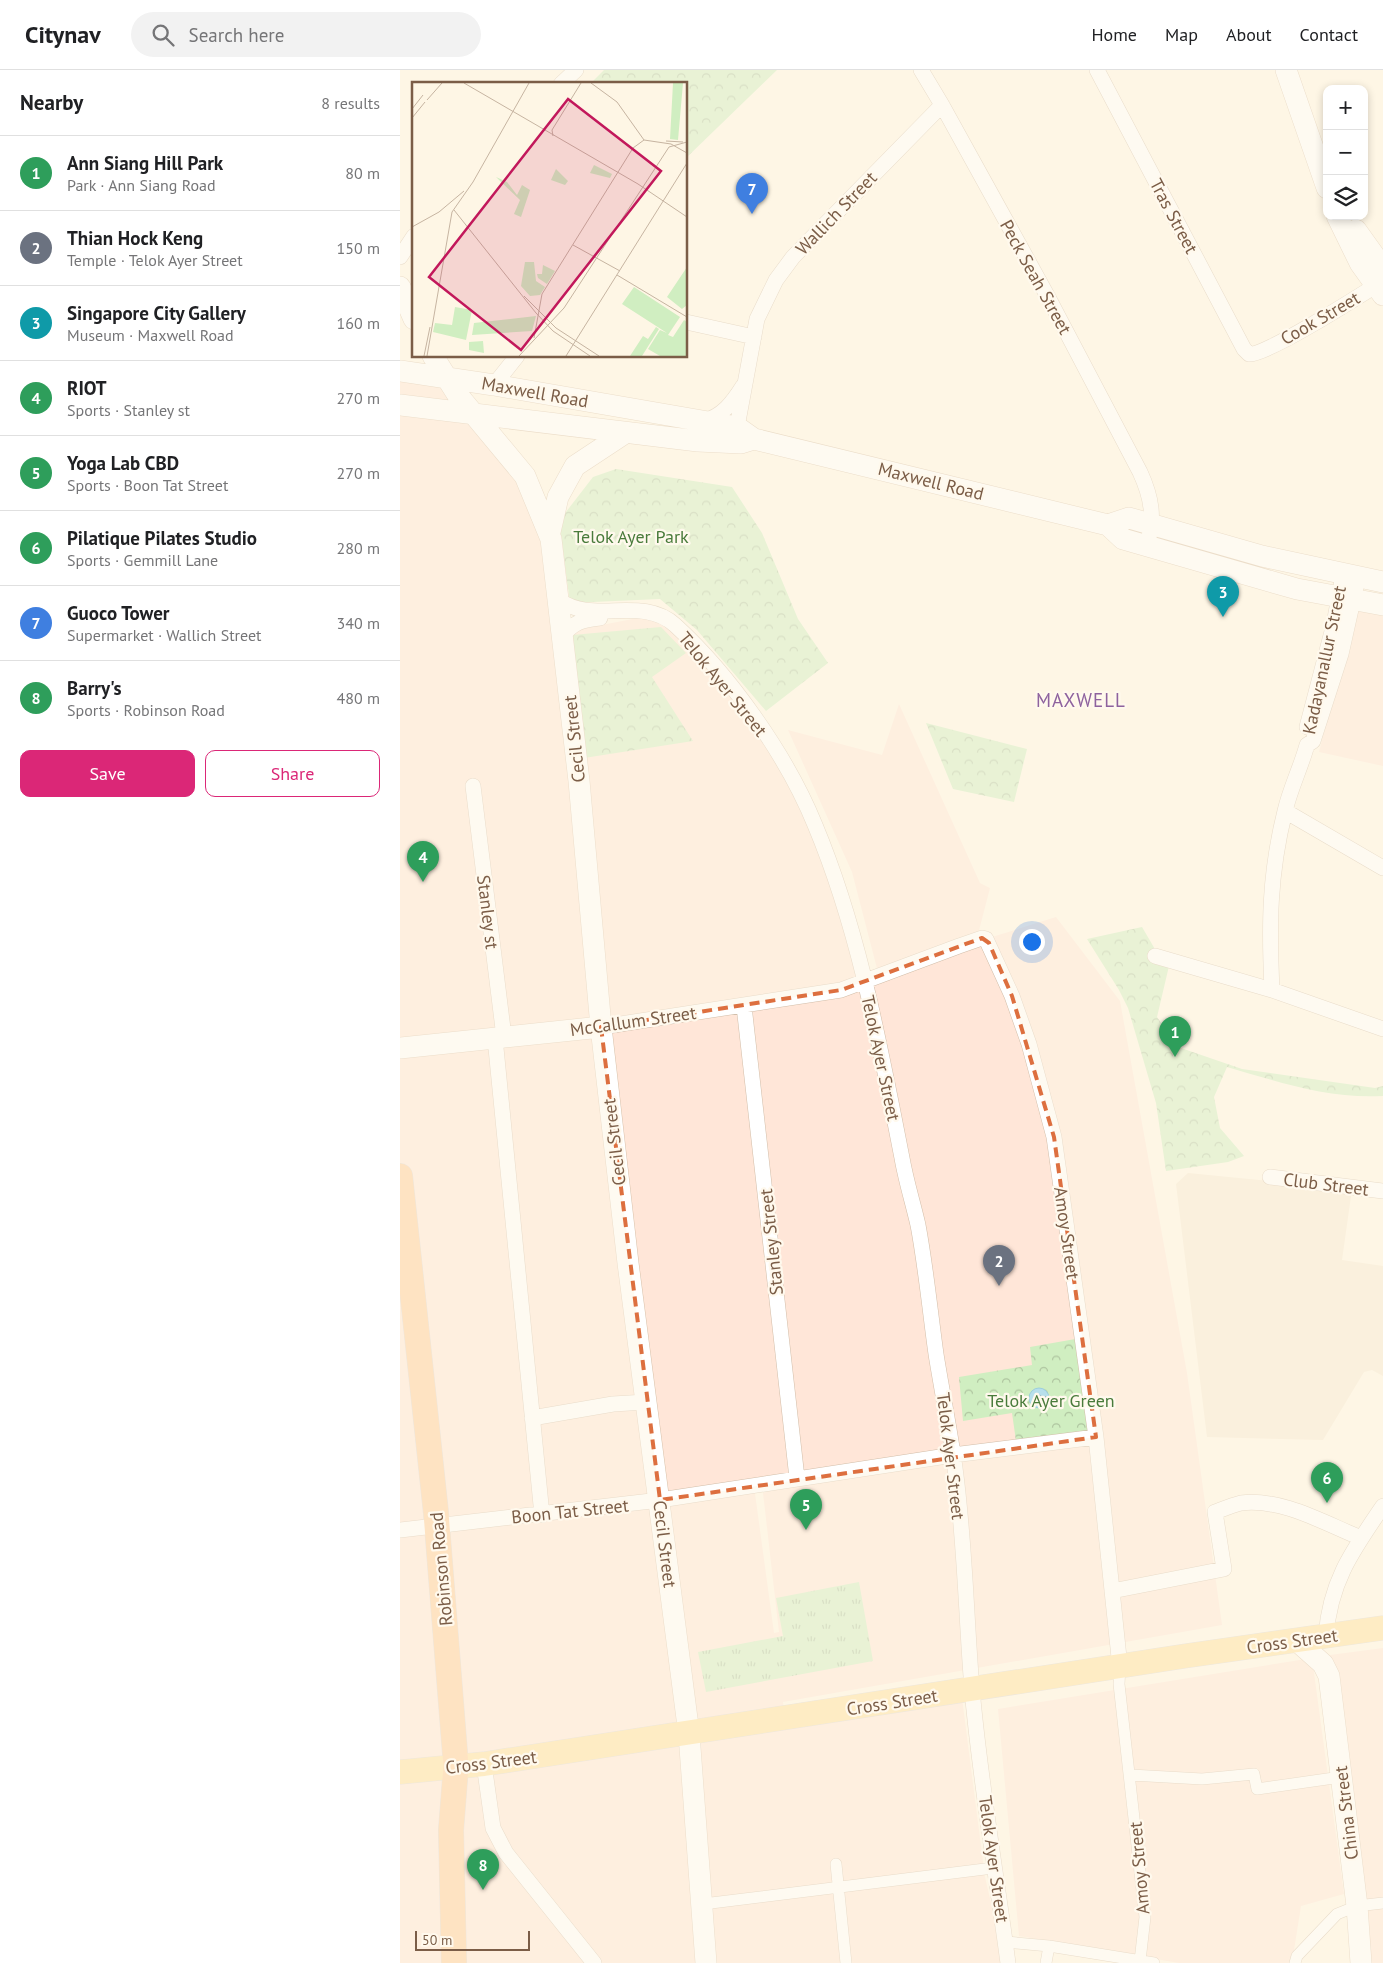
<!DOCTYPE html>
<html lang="en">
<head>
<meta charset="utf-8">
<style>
  body { margin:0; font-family:"PT Sans",sans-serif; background:#f2f2f2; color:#202124 }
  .controls { position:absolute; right:15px; top:15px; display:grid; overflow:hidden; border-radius:10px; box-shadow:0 2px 8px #0003 }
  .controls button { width:45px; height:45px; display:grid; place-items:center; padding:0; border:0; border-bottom:1px solid #e0e0e0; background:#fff; color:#202124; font:25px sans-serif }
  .scale { position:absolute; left:15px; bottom:12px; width:115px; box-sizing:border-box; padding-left:5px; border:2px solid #7b5d47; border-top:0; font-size:14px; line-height:18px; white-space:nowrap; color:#7b5d47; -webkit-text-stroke:4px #fff9ed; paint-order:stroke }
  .you { position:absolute; left:631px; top:871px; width:18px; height:18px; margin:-12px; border:4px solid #fff; border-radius:50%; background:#1a73e8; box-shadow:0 0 0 8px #1a73e833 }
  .badge { display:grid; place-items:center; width:32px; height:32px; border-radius:50%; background:#db2777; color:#fff; font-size:16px; font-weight:700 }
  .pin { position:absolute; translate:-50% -41px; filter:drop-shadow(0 1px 2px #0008) }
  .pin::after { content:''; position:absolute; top:26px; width:18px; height:15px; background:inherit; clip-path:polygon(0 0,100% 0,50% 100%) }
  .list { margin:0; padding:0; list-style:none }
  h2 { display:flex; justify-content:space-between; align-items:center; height:65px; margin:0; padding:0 20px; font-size:21px }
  h2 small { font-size:16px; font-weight:400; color:#757577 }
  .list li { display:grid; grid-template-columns:32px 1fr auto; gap:15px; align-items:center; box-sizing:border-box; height:75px; padding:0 20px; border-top:1px solid #e0e0e0 }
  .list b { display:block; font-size:19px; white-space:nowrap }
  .list p { margin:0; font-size:16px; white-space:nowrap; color:#757577 }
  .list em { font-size:16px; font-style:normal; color:#757577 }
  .actions { display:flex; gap:10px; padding:15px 20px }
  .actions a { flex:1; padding:11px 0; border:1px solid #db2777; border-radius:10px; text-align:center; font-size:18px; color:#db2777 }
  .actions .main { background:#db2777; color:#fff }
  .icon { flex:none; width:28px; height:28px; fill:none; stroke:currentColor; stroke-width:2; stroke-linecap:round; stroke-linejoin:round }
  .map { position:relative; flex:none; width:983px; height:1893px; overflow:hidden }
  header { display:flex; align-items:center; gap:30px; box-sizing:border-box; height:70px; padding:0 25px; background:#fff; border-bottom:1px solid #e0e0e0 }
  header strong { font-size:24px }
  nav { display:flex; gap:28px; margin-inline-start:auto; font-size:18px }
  .search { width:350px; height:45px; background:#f2f2f2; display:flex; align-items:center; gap:12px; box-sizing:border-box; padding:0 18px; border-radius:28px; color:#757577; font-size:19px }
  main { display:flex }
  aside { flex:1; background:#fff }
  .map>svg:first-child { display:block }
</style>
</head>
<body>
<header>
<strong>Citynav</strong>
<div class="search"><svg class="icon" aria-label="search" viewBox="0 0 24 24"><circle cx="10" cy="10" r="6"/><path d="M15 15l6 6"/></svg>Search here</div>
<nav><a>Home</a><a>Map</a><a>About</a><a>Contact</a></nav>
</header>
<main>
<aside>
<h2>Nearby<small>8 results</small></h2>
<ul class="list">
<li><span class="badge" style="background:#2e9e5b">1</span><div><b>Ann Siang Hill Park</b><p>Park · Ann Siang Road</p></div><em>80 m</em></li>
<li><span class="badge" style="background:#6b7280">2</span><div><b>Thian Hock Keng</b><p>Temple · Telok Ayer Street</p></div><em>150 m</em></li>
<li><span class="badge" style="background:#0f9aa8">3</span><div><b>Singapore City Gallery</b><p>Museum · Maxwell Road</p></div><em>160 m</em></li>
<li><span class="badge" style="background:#2e9e5b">4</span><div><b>RIOT</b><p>Sports · Stanley st</p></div><em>270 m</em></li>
<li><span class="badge" style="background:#2e9e5b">5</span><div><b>Yoga Lab CBD</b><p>Sports · Boon Tat Street</p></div><em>270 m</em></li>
<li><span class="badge" style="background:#2e9e5b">6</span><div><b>Pilatique Pilates Studio</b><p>Sports · Gemmill Lane</p></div><em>280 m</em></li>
<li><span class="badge" style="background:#3f7fe0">7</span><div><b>Guoco Tower</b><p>Supermarket · Wallich Street</p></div><em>340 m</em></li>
<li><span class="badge" style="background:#2e9e5b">8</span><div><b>Barry's</b><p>Sports · Robinson Road</p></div><em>480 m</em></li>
</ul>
<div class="actions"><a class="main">Save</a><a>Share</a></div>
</aside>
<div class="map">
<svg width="983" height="1893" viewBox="0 0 983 1893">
  <defs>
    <pattern id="grass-tufts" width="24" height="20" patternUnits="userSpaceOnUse" patternTransform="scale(1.25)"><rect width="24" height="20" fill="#d0eec1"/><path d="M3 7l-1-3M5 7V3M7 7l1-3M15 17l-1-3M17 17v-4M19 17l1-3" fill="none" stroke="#aec49f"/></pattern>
    <pattern id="park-crowns" width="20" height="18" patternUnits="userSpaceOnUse" patternTransform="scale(1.25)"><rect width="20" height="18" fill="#d0eec1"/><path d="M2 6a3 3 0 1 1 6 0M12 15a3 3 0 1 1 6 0" fill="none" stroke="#aec49f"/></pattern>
    <pattern id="water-ripples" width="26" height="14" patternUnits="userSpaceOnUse" patternTransform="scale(1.25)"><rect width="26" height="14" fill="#b7dfeb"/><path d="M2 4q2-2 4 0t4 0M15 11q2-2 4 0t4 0" fill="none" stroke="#9ab8c0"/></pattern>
  </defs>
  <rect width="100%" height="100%" fill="#fef6e5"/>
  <path fill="#f7e9d2" d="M788,1103l164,16 -10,71 41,6v110l-11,-6 -8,2 -41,68 -116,-3 -31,-253z"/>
  <path fill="#ffe6d8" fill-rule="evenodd" d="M0,301l46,7 79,98 41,156 92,-18 35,28 102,142 67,191 18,5 -28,-108 -64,-142 94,25 17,-51 81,179 10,5 -14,54 80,-25 64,84 67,372 35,252 -439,77 2,16 177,-20 23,179 20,86h-605zM395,1410l-32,13 16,139 -5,1 -20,-147z
    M956,536l27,4v156l-64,-14z
    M983,1578v315h-16l-37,-308z
    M912,1588l32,236 -43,12 -9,57h-113l-160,-27 -21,-227z"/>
  <path fill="url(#grass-tufts)" d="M459,1512l14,79 -167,31 -8,-40 85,-16 -7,-38z"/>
  <path fill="url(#park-crowns)" d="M204,0h173l-91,88v-74h-96z
    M216,399l116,18 30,46 36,86 30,44 -62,48 -69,-81 -37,-31 -90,4 -11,-82 34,-44z
    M261,557l25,26 -34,24 41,64 -109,17 -12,-123z
    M526,653l101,26 -13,53 -61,-13z
    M742,857l17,29 10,10 -12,51 21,30 64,22 133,19 8,-2v10c-55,3 -104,-14 -156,-29l-13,30 6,31 24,28 -16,6 -62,9 -10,-68 -28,-95 -9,-18 -32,-51z
    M681,1268l15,99 -80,4 -4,-28 -49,8 -4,-44 73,-12 -2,-18z"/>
  <path fill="url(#water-ripples)" stroke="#9ccfde" d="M629 1328a10 10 0 1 1 20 0a10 10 0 1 1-20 0Z"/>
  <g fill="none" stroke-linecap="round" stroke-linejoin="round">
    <g stroke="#d2bea9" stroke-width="12">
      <path id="pedestrian" d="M720,1597l-1,17 26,233 -5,44
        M731,1705l71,4 52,-5 3,15 77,-11
        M436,1794l10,99
        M303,1834l290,-36
        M606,1872l43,4 105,17
        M646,1893l3,-17
        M895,1893l2,-7 40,-42 20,-8 26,-3"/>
    </g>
    <g stroke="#d2bea9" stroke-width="16">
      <path id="minor" d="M521,0l21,35 106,192 92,175c12,26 15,46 7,73
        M697,0l147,279 5,5c15,3 115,-61 134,-73
        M161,14l15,-14
        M0,187l14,-21
        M286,252l68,15
        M94,315l23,-29
        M303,351c19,-4 30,-19 40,-35
        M340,367l-3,-10 20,-108 19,-39 17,-23 149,-152
        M159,530c34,25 83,-5 116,25 55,50 112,131 140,200 44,105 65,221 87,333 4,23 11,45 16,67 8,43 12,86 18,129 6,38 14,76 19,114 10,73 11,148 17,221 8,92 24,183 36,274
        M162,567c11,-15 20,-17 38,-19
        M907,657l27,-103 9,-49
        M73,716l31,251
        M885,741l98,57
        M755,886l117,34 111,39
        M872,920c-3,-64 -3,-115 13,-179 5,-22 16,-44 22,-66l6,-4 28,-87 17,-76
        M344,936l53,472
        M201,957l240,-37 118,-44 23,-8 4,1 26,57 17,48 25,93 42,300 24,230
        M95,968l47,477
        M870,1107l113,14
        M132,1348l81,-14 33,-2
        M0,1460l260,-30 293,-45 143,-18
        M712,1521l112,-22 -9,-57c8,-3 18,-7 26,-9 41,-5 83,20 120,35
        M926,1566c4,-55 27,-86 57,-130
        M84,1694l9,64 13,25 88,110"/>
    </g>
    <g stroke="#d8c1a9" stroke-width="22">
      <path id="secondary" d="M886,0l41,118
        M937,146l23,47 23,32
        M956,160l27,38
        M0,217l14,32
        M33,286l24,38 68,82 26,63 28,242 22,246 27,236 61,471 17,229
        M0,301l94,14 243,42 17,12 354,86 15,14 174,50 86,16
        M0,335l298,36 43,2 13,-4
        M708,455l21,-7 133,38 121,26
        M150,462l8,-35 17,-31 50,-33
        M0,978l201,-21
        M896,1570l27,24 6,12 28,230 4,57"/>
    </g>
    <g stroke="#ddd5cf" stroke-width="25">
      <path id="primary" d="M0,1702l84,-8 701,-108 198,-28"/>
    </g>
    <g stroke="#ddd5cf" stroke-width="26">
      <path id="trunk" d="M0,1106l36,337 20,253 -5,64 3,133"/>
    </g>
    <use href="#pedestrian" stroke="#fff" stroke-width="11"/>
    <use href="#minor" stroke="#fff" stroke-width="15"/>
    <use href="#secondary" stroke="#fff" stroke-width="21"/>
    <use href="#primary" stroke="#ffe19b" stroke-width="24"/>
    <use href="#trunk" stroke="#ffcc98" stroke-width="25"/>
  </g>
  <path d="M0 0H983V1893H0ZM582,868l7,5 23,53 42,141 42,300 -436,63 -59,-473 240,-37z" fill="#fef6e5" fill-opacity=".55" fill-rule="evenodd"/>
  <path fill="none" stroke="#dd6f3f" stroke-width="4" stroke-dasharray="10 6" stroke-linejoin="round" d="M582,868l7,5 23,53 42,141 42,300 -436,63 -59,-473 240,-37z"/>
  <g text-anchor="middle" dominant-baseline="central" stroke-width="4.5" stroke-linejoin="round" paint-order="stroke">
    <g font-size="18" fill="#7b5d47" stroke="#fff9ed">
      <text transform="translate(436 143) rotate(-46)">Wallich Street</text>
      <text transform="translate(774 146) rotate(62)">Tras Street</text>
      <text transform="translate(636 207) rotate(61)">Peck Seah Street</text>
      <text transform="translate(920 248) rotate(-30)">Cook Street</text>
      <text transform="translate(135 322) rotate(10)">Maxwell Road</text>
      <text transform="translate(531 411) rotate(14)">Maxwell Road</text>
      <text transform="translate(924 590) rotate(-78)">Kadayanallur Street</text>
      <text transform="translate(323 614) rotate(51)">Telok Ayer Street</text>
      <text transform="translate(174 669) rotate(-96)">Cecil Street</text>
      <text transform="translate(88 842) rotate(83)">Stanley st</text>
      <text transform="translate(233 951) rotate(-8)">McCallum Street</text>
      <text transform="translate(481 988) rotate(78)">Telok Ayer Street</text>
      <text transform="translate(214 1072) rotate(-97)">Cecil Street</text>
      <text transform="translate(926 1114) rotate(7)">Club Street</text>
      <text transform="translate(667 1163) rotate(82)">Amoy Street</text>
      <text transform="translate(371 1172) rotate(-96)">Stanley Street</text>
      <text transform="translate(551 1386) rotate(83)">Telok Ayer Street</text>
      <text transform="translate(170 1441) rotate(-6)">Boon Tat Street</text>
      <text transform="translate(265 1474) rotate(83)">Cecil Street</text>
      <text transform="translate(41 1499) rotate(-95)">Robinson Road</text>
      <text transform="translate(892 1571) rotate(-8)">Cross Street</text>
      <text transform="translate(492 1632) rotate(-9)">Cross Street</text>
      <text transform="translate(91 1692) rotate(-7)">Cross Street</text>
      <text transform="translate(946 1743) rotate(-97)">China Street</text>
      <text transform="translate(594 1789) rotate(82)">Telok Ayer Street</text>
      <text transform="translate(739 1798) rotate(-95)">Amoy Street</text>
    </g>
    <g font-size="18" fill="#497b3b" stroke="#fff9ed">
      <text x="231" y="466">Telok Ayer Park</text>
      <text x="651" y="1330">Telok Ayer Green</text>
    </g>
    <g font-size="19" letter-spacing="1" fill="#8e629e" stroke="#fff9ed">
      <text x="681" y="630">MAXWELL</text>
    </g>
  </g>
  <g transform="translate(12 12)">
    <rect width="275" height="275" fill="#fef6e5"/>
    <path d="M182,83l18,9 -2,4 -20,-5zM222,205l46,30 -12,18 5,2 11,-17 3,2v34h-27l-12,-7 12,-19 7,3 -45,-29zM71,259l1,12 -15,-3v-8z" fill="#d0eec1"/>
    <path d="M244,245l3,2 -17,27h-12l13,-20 5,3z" fill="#d0eec1"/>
    <path d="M261,1h10l-5,57 -8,-1zM144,87l12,12 -3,4 -14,-5zM84,95l11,5 10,13 5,-10 8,5 -9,27 -7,-3 6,-14zM113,180h9l2,19 9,6 -5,8 -10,1 -9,-10zM131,183l12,6 -8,13 -9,-6 -1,-4h5zM275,185v38l-5,4 -15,-12zM43,225l17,3 -6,30 -33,-8 2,-9 17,2zM124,234l-4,15 -60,4 2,-12z" fill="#d0eec1"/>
    <path fill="none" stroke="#c6b4a1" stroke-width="1" d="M52,1l174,101 49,33M179,1l26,19 27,38M15,18l15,-17M0,27l11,-14M0,36l13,-16M141,54l-1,-6 29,-47M254,59l17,1M42,128l82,103 17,18 37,25M0,145l27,-15 25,-21M161,163l47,26M205,193l70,42M112,214l32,32 43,28M122,256l8,-44 91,-146 11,-8 27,4 16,9M12,274l6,-29M15,274l25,-144 21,-30 56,-99M107,274l45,-48 105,-161 18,-5M154,274l121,-193"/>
    <path fill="#c2185b" fill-opacity="0.15" stroke="#c2185b" stroke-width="2.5" d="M156,17l93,72 -140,179 -92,-73z"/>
    <rect width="275" height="275" fill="none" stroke="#7b5d47" stroke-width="2.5"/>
  </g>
</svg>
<div class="controls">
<button>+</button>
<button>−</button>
<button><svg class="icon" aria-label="layers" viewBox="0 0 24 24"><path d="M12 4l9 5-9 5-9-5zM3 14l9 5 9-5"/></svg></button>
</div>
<div class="scale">50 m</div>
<div class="you"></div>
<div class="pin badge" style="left:775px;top:987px;background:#2e9e5b">1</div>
<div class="pin badge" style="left:599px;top:1216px;background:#6b7280">2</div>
<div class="pin badge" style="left:823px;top:547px;background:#0f9aa8">3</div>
<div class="pin badge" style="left:23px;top:812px;background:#2e9e5b">4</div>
<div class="pin badge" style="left:406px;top:1460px;background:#2e9e5b">5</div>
<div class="pin badge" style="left:927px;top:1433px;background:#2e9e5b">6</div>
<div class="pin badge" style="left:352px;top:144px;background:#3f7fe0">7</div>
<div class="pin badge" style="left:83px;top:1820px;background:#2e9e5b">8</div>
</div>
</main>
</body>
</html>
